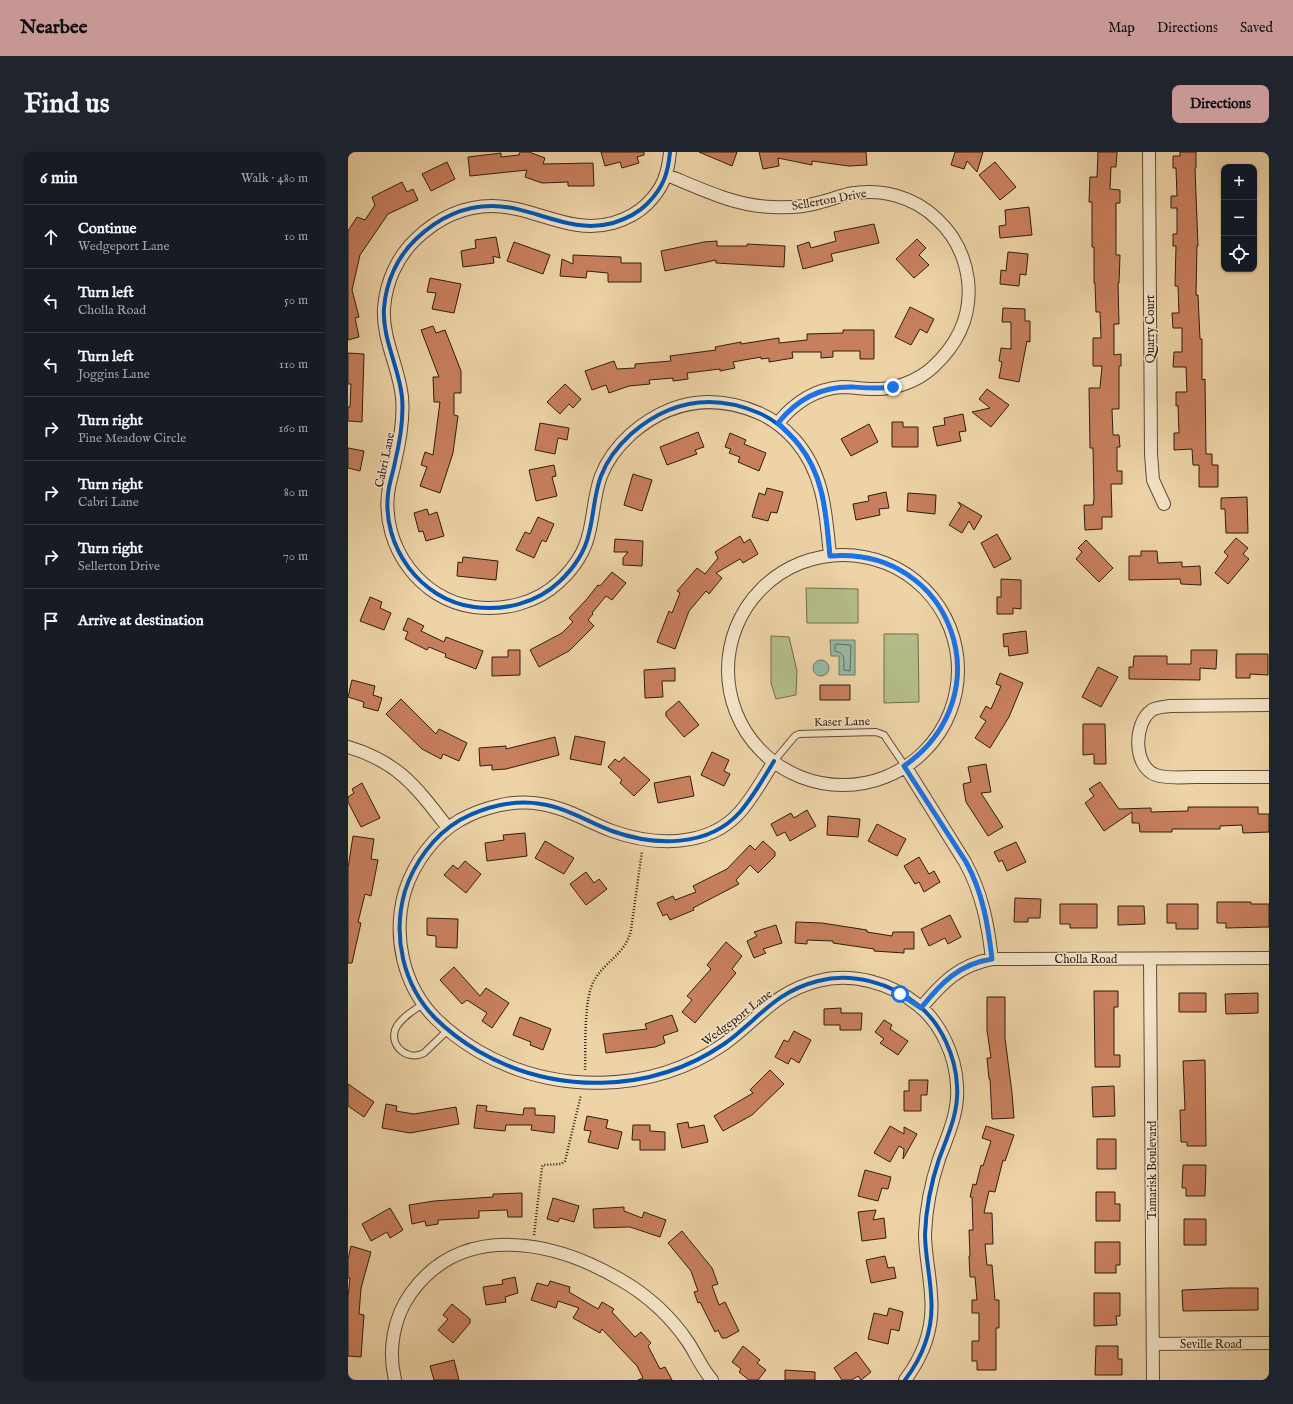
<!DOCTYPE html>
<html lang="en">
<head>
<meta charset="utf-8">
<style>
  body { margin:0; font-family:"IM FELL English",serif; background:#20242c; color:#f1f3f6 }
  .controls { position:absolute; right:12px; top:12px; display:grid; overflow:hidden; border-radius:8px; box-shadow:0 1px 3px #0004 }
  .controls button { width:36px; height:36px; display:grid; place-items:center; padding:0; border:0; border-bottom:1px solid #363941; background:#171b24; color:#f1f3f6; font:20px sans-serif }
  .stop { position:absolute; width:12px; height:12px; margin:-9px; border:3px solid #1a73e8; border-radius:50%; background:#fff }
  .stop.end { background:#1a73e8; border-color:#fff; box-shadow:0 1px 4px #0008 }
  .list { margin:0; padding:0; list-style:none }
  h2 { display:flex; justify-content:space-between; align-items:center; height:52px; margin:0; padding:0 16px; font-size:17px }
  h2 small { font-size:13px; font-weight:400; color:#9ea1a6 }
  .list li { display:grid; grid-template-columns:26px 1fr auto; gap:12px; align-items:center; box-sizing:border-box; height:64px; padding:0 16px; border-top:1px solid #363941 }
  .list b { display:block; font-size:15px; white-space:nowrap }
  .list p { margin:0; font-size:13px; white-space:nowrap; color:#9ea1a6 }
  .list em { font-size:13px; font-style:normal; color:#9ea1a6 }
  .icon { flex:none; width:22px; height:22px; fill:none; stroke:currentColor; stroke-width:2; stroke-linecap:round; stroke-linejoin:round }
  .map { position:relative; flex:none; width:921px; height:1228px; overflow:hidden; border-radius:8px }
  header { display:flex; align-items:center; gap:24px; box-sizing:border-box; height:56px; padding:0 20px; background:#c59692; color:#111 }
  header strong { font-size:19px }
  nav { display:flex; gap:22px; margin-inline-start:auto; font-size:14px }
  .intro { display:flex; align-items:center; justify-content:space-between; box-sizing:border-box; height:96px; padding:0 24px }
  h1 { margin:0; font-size:28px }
  .button { padding:10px 18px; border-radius:8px; background:#c59692; color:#111; font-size:14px; font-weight:700 }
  main { display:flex; gap:24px; padding:0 24px }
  aside { flex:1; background:#171b24; border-radius:8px; box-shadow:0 1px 3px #0004 }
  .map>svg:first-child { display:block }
</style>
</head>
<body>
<header>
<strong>Nearbee</strong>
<nav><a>Map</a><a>Directions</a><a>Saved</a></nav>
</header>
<div class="intro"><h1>Find us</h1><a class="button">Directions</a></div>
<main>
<aside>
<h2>6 min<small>Walk · 480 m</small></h2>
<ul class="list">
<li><svg class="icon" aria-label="ahead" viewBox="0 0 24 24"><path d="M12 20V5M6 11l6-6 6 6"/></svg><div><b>Continue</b><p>Wedgeport Lane</p></div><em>10 m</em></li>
<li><svg class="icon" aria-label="left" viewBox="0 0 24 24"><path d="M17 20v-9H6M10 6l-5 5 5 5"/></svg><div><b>Turn left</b><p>Cholla Road</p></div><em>50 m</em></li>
<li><svg class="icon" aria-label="left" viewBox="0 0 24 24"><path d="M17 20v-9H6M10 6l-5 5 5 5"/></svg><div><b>Turn left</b><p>Joggins Lane</p></div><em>110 m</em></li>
<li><svg class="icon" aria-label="right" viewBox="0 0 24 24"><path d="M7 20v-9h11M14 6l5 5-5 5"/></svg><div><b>Turn right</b><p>Pine Meadow Circle</p></div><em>160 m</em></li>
<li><svg class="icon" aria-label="right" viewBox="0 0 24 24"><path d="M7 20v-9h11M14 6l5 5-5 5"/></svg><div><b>Turn right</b><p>Cabri Lane</p></div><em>80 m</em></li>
<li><svg class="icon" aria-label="right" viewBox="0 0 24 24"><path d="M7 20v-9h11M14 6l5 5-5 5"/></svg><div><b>Turn right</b><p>Sellerton Drive</p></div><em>70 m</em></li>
<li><svg class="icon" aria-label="arrive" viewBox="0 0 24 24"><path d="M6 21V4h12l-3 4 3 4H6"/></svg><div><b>Arrive at destination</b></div></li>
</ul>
</aside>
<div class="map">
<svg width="921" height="1228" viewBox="0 0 921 1228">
  <rect width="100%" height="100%" fill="#edd3a6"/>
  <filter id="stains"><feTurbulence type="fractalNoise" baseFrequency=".005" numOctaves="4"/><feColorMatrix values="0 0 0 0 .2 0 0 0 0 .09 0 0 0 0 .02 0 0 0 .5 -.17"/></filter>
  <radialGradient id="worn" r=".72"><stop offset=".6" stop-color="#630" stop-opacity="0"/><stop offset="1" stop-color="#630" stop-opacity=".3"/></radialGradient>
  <path fill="#b4be8a" stroke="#716e4f" d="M458,436l52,1v34h-51z
    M536,482h34l1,68 -35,1z
    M423,484l18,1 8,34 -1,24 -20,4 -5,-16z"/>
  <path fill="#99b8a5" stroke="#6e7a6b" d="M482,488h25v35h-16v-19h-8z
    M465 516a8 8 0 1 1 16 0a8 8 0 1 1-16 0Z"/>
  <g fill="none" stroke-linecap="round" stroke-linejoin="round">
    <path stroke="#646a5c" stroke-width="1" d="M488,492l15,1 -1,26 -6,-1c-1,-10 3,-16 -9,-19v-5z"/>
  </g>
  <path fill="#c87f5d" stroke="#2e1d14" d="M172,0h9l16,6 -2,6 50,-1 1,23h-26v-4l-26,1 -17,-6 2,-7 -57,6 -2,-19 33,-4v4l18,-2z
    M253,0h43v3l-7,2 2,6 -17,5 -2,-6 -15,4z
    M351,0h38l-5,14z
    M411,0h107l1,13 -18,1 -37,-5v4l-34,-7 1,8 -16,3z
    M607,0h28l-6,20 -10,-11 -3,8 -13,-4z
    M750,0h19l-1,15h-5l-1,22 10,1v13h-4v52h4l-1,28h-1l1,41h-5v31l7,-1v12h-2v43h-7l1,26h6l1,12h-3v24h5v13h-11l1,33h-10v12l-17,1 -1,-25h9l1,-6 -1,-51h-3l-1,-60h11l2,-22h-9v-28h8l-1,-26h-4l-1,-29h-1v-36h-2v-45h-3l1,-25h7z
    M832,0h16v16h-1l3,78h-1l-1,49h2l2,44h2v41l3,-1 1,75h6v11h6v22h-19v-22h-6l-1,-16 -18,1v-17h5l-1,-28 -2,1v-14h11l-1,-25h-13l1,-15h8v-24h-9l-1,-15h7l-1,-27h-3l1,-40h-3v-12h4v-26h-6v-12h6l-1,-28h-3v-12h7z
    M99,10l8,17 -24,12 -9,-17z
    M647,10l21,25 -16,13 -21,-25z
    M54,30l5,10 6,-3 5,11 -30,14 -28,41 -8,35 7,27 -4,1 4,19 -11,3v-109l9,-14 8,3 10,-15 -3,-8z
    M681,55l3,28 -32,3 -1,-12 7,-1 -1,-15z
    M526,72l5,19 -48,11 2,7 -30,8 -6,-23 12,-4 2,6 25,-7 -2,-9z
    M148,85l4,21 -7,-2 1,7 -31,4 -2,-16 15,-3 -1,-8z
    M569,87l9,9 -7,7 10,10 -15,13 -18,-19z
    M369,89v5h30v-2l38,2 -1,21 -68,-4v-3l-51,11 -4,-20 43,-9z
    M166,90l36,13 -7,19 -36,-13z
    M660,100l20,2 -2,21 -6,-1 -1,12 -19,-2 1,-14 5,1z
    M225,103l48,2v6h20v19h-33v-9l-21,-2 -1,7 -26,-2 2,-17 11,5z
    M82,126l31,6 -7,29 -22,-4 4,-16 -9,-1z
    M562,155l24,12 -7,14 -7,-4 -9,16 -16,-8z
    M655,156l22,1v12h5v21l-3,-1 -8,41 -20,-4 3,-16 -3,-1 2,-13 10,1v-27h-9z
    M85,174l3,7 9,-3 16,41v22h-7v22l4,1 -5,37 -13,40 -20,-7 7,-19 -6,-2 4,-13 8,3 7,-53h-6l-1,-25h6l-18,-47z
    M495,178h31v29h-14v-8h-27v6l-12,1v-6h-29l1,6 -24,4v-4l-8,1v-2l-28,5 2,6 -15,3v-2l-33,4 1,6 -15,2v-3l-24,2 1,4 -21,2 -20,7 -3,-8 -14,5 -7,-19 29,-10 3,8 18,-1v-4l36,-3 -1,-5 46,-6 -1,-3 26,-5v2l38,-6v5l28,-3v-6l36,-1z
    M0,201l16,1 -2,68 -14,-1v-14h2l1,-23h-3z
    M217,232l16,15 -8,9 -4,-4 -9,10 -13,-12z
    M639,237l22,16 -18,22 -19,-15 18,-4 -11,-9z
    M615,262l3,17 -7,1 2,9 -24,5 -4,-19 12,-2 -1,-7z
    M544,270h11v5h15v20h-26z
    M192,271l29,5 -2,12 -9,-2 -3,16 -20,-4z
    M521,272l9,18 -27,14 -10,-17z
    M350,280l6,15 -9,3 2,4 -30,11 -7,-18z
    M382,281l16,7 -2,4 22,9 -7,18 -21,-9 2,-5 -11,-4 2,-4 -6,-2z
    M0,296l16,3 -4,20 -12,-3z
    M206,313l2,11 -4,1 5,19 -21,5 -7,-31z
    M285,322l19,6 -10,31 -18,-6z
    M419,336l16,4 -6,21 -6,-1 -3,9 -16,-4 7,-24 6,2z
    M538,340l3,16 -10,1 1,6 -24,5 -3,-16 16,-3 -1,-5z
    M560,341l28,2 -1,19 -28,-3z
    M899,345l1,36h-22l-1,-24h-4v-11z
    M610,350l24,14 -8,14 -5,-9 -7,12 -13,-8 12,-19z
    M79,357l2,6 8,-3 7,24 -18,5 -3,-10 -4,1 -5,-19z
    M190,365l16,7 -8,18 -4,-2 -8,18 -18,-8 9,-18 5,2z
    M649,382l14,25 -17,9 -13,-25z
    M392,384l4,7 6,-4 8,15 -15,9 -3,-4 -24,14 6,5 -13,16 -3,-3 -17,20 -14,38 -18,-7 12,-31 3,2 8,-20 -3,-2 20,-23 8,6 13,-16 -3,-6z
    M888,386l12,10 -5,6 6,5 -21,25 -13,-11 13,-17 -4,-4z
    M267,387l28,2 -1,25 -19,-1v-7l5,-6h-14z
    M738,388l27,28 -14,14 -23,-23 6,-7 -4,-4z
    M793,399h16l1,12 24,-1v5l18,-1 1,19 -20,-1 -1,-5 -51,1v-24h12z
    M115,405l35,4 -2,19 -39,-4 1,-14 4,1z
    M264,420l14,11 -14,17 -6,-4 -14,17 1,1 -5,6 6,6 -25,25 -30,16 -9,-17 32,-17 11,-11 -4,-4 17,-18 12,-15 2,1z
    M653,427l20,1v29l-8,-1v6h-16v-17h4z
    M22,445l12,5 -2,6 11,5 -7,17 -24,-9z
    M60,466l16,8 -3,5 23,11 2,-5 37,14 -7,18 -31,-12 1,-3 -17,-7 -2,3 -22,-11 3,-7 -5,-2z
    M678,479l2,22 -19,3 -1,-10 -4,1 -1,-13z
    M160,498h12v25l-28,1v-19h16z
    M843,498h26l-1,19 -16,-1v12l-71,-1v-12h4l1,-11h33v8h24z
    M888,502h32v21l-18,-1v4h-14z
    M750,515l20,10 -17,30 -19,-10z
    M327,516v13h-13l1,16 -18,1 -1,-28z
    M652,521l23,10 -14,34 -19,31 -15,-10 11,-17 -6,-4 6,-11 5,3 10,-23 -5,-2z
    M4,528l23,6 -2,9 9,3 -4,13 -15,-4 1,-5 -16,-5z
    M472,533h30v15h-30z
    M53,547l35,35 3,-5 28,14 -8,18 -16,-7 -2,5 -19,-10 -36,-35z
    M331,549l20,24 -15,12 -18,-21v-4z
    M735,572h22l1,40h-12v-10l-11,1z
    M227,584l30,6 -4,23 -31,-6z
    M207,585l4,18 -53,14 -14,1v-5l-12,1 -1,-18 27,-2v3z
    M364,600l17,8 -5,11 6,3 -6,12 -23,-11z
    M276,605l26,23 -16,16 -14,-13 2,-3 -14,-13 7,-8 4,3z
    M638,612l5,28 -10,1 22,34 -15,9 -22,-34 -3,-18 8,-2 -3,-15z
    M342,624l4,20 -36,7 -4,-20z
    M752,630l19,27 32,-1v4l37,-1v-4h70v7h11v18l-26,1 -1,-8 -22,1v3h-48v3h-32l-1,-9h-7v-11l-28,19 -19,-28 9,-7 -5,-7z
    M14,631l18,35 -19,9 -13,-25v-5l6,-4 -2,-4z
    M459,658l9,16 -26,15 -5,-9 -8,4 -6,-12 20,-11 3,5z
    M480,664l32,3 -2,18 -31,-2z
    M529,672l29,15 -9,17 -29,-15z
    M177,681l2,23 -40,5 -2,-18 19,-3 -1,-5z
    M5,684l21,3 -3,20 7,1 -7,36 -6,-2 -7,28 3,1 -9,40h-4v-95z
    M197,689l29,17 -10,16 -29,-16z
    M415,689l12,11v4l-17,17 -8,-8 -14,15 3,4 -46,24 1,2 -24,10 -3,-6 -4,2 -6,-13 16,-7 2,4 21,-8 -3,-6 34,-17 23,-24 5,5z
    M668,690l10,20 -19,9 -5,-11 -3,2 -5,-10z
    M571,705l10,17 5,-3 6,11 -16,10 -5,-10 -4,2 -11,-18z
    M117,709l16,13 -15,19 -22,-18 9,-10 5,4z
    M238,720l8,11 5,-4 8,10 -21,16 -16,-21z
    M667,746l26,1 -1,19h-12v4h-14z
    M869,750h34v2h18v23l-43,1v-5h-9z
    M712,752h37v24h-27v-4h-10z
    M819,752h31v25h-22v-6h-9z
    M770,754h26l1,18 -27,1z
    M602,763l11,22 -13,7 -3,-6 -16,8 -8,-17z
    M79,766l31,1 -1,29 -21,-1v-11l-9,-1z
    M448,770l26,1 45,7v2l25,4 1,-4h21v17h-10v4l-30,-2v-2l-41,-6v-2l-26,-1v4l-12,-1z
    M428,773l6,18 -19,6 3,4 -12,5 -7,-17 10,-5 -3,-4z
    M378,790l16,14 -10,13 4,4 -41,50 -13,-11 10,-12 -5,-4 24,-27 -4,-4z
    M106,815l26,29 6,-8 23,15 -17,25 -10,-7 5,-8 -20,-13 -5,4 -22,-24z
    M746,839h24v16h-4v48h6v12h-25z
    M831,841h27v19h-27z
    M910,841v20l-32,1 -1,-20z
    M639,845h18v41l7,55 2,25 -22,1 -2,-40h-1l-2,-21h4l-4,-28z
    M493,856v5h21l-1,17h-21v-5h-16v-16z
    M324,863l6,16 -15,5 2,7 -10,4 -49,6 -3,-19 44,-5 -2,-5z
    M172,865l31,12 -8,21 -13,-5 1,-3 -18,-7z
    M536,868l8,5 -2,4 18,12 -10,14 -18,-12 4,-4 -9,-7z
    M446,879l17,9 -12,23 -8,-5 -3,6 -13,-7 9,-17 4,2z
    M857,908l1,86h-19v-4h-6l-1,-32h5l-2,-49z
    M422,918l14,14 -32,31 -29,16 -9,-15 39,-23 -3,-3z
    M561,928h19l-1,15h-6v16h-17v-20h5z
    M0,932l26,18 -10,15 -16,-11z
    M766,934l1,30 -22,1 -1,-30z
    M38,952l11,2 -1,5 18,3 42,-7 3,17 -49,9 -28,-5z
    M129,953l10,1 -1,5 37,4 1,-7h11v7l20,1 -1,17 -23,-3 1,-5h-26l-1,6 -31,-3z
    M239,964l21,4 -2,8 16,4 -4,17 -30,-7 3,-11 -7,-1z
    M340,970l1,6 15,-3 4,17 -26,6 -5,-24z
    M285,973h17v6l15,1v18h-25v-10h-8z
    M542,974l14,8v-7l13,7 -14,25 1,-10 -5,-3 -9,16 -16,-9z
    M638,974l28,9 -9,26 -2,-1 -8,32 -6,-1 -5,22h8l1,31h-8l2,21h5l3,35h4v28h-3v42h-19v-9h-5v-20h7v-28h-7v-13h5l-2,-23h-5l-1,-21h1l-1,-26h4l-1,-33h-2l3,-13 3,1 5,-20 2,1 8,-25 -9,-3z
    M749,987h19v30h-19z
    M835,1013h23l-1,31h-19v-8h-4z
    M517,1018l26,7 -3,12 -6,-1 -4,13 -20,-5z
    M748,1040h19v12h5v17h-24z
    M174,1041v24h-14l-1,-7 -28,1v7l-41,2v4l-12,2 -1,-5 -13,3 -3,-19 25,-4 59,-4v-3z
    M205,1046l26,8 -5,16 -14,-4 -2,4 -11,-3z
    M276,1055v4l18,7 2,-6 22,8 -6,17 -30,-10 -36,1 -1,-19z
    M42,1056l13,22 -13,8 -3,-6 -16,9 -9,-17z
    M528,1058l-3,10 11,-2 2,20 -24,3 -4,-29z
    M836,1067h22v26h-22z
    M334,1079l30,37 6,16 -6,2 7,19 6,-3 14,29 -13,7h-4l-4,-8 -3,2 -15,-30 -2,1 -4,-11 4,-1 -7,-20 -23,-28z
    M747,1090h25v23h-4v8h-21z
    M3,1094l20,6 -10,36 -2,26 5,1 -3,42 -13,-1v-59l2,-19h-2v-19z
    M537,1104l3,12 6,-1 2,11 -25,5 -5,-23z
    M167,1125l3,16 -13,4 1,5 -20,3 -3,-18 20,-3 -1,-4z
    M202,1129l20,6 -1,5 29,17 4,-7 12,7 -2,3 23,25 6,-5 10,11 -3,3 12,23 5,-2 7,13h-34l5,-2 -6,-12 -35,-37 -2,4 -27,-15 6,-10 -21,-7 -2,7 -25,-8 6,-17 11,3z
    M880,1136h30v22l-75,1 -1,-21z
    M746,1141h26v23h-4l1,9 -23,1z
    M104,1152l18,15v4l-17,20 -15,-13 10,-11 -5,-4z
    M541,1156l14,4 -4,19 -8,-2 -3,15 -20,-5 6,-26 13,3z
    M395,1194l17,14 -3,3 9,7 -8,10h-9l-10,-8 2,-3 -9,-7z
    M748,1194h22v13h4v16h-27z
    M508,1200l15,20 -10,8 -3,-4 -6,4h-10l-8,-12z
    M106,1208l5,20h-25l-4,-14z
    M437,1218l30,2v8h-30z"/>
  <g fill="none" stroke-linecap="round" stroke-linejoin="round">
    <g stroke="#5e4a38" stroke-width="8">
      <path id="lane" d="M426,609l21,-25 4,-2 77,-2 8,3 21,31
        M75,852c-9,6 -24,15 -28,26 -5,18 14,31 29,23l24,-23"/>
    </g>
    <g stroke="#5e4a38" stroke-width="14">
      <path id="street" d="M322,0c-2,22 -7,36 -23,52 -10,10 -21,15 -34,19 -44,12 -79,-17 -121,-17 -29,0 -55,13 -76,33 -19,18 -30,43 -32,69 -2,31 15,59 18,89 2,22 -2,44 -7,65 -2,11 -6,21 -7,32 -6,52 32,106 86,113 30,4 63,-4 85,-25 14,-13 26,-30 30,-49 5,-19 5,-39 12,-57 6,-16 18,-31 30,-42 38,-33 81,-41 128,-21 14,6 25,15 36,27 29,33 31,74 35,116
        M801,0l2,302 2,26 11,24
        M319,23c34,14 68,31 105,32 17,1 33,0 49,-5 10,-2 18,-6 27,-8 33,-6 66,2 90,26 17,16 27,37 30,60 4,35 -9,63 -35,87 -15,14 -39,23 -60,22 -11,0 -21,-2 -31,-2 -27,2 -48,16 -64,36
        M380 518a115 115 0 1 1 230 0a115 115 0 1 1-230 0Z
        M921,553l-99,1c-6,1 -13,1 -18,4 -19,13 -19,57 4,65 12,4 27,2 40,2 24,0 49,0 73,0
        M0,595c51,15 69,41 100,81
        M426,609c-10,17 -21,36 -34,51 -32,36 -86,34 -128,19 -24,-9 -45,-23 -71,-27 -27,-5 -57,3 -81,16 -26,15 -46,43 -55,71 -13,45 -2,94 30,127 13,13 28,24 43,33 76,44 173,43 246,-7 34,-24 50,-52 94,-63 34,-9 73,2 100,24 23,18 38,52 39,81 2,26 -9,49 -18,73 -8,24 -13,49 -14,75 0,20 5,40 6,61 3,31 -7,60 -26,85
        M557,614l60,96c17,31 23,62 27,97
        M802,807l3,421
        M573,856c21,-25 38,-43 71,-49l277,-1
        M805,1192l116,-1
        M47,1228c-7,-29 -2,-62 16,-87 52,-72 144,-52 210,-13 26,15 50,37 67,62 8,12 14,27 24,38"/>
    </g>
    <path stroke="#2e1d14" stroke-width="2.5" stroke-dasharray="1 2" stroke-linecap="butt" d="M237,918c1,-22 -2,-73 10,-91 11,-18 31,-26 36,-49l11,-79
      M186,1083l8,-68 1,-2 18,-1 4,-3 16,-66"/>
    <use href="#lane" stroke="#f3e2c5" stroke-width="6"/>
    <use href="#street" stroke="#f3e2c5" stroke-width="12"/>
    <g stroke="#f3e2c5" stroke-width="6">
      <path id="cycleway" d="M322,0c-2,22 -7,36 -23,52 -10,10 -21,15 -34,19 -44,12 -79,-17 -121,-17 -29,0 -55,13 -76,33 -19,18 -30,43 -32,69 -2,31 15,59 18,89 2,22 -2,44 -7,65 -2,11 -6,21 -7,32 -6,52 32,106 86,113 30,4 63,-4 85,-25 14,-13 26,-30 30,-49 5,-19 5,-39 12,-57 6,-16 18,-31 30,-42 38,-33 81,-41 128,-21 14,6 25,15 36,27 29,33 31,74 35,116
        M426,609c-10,17 -21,36 -34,51 -32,36 -86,34 -128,19 -24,-9 -45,-23 -71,-27 -27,-5 -57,3 -81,16 -26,15 -46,43 -55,71 -13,45 -2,94 30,127 13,13 28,24 43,33 76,44 173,43 246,-7 34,-24 50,-52 94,-63 34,-9 73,2 100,24 23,18 38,52 39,81 2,26 -9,49 -18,73 -8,24 -13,49 -14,75 0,20 5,40 6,61 3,31 -7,60 -26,85"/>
    </g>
    <use href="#cycleway" stroke="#0057b8" stroke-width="4"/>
  </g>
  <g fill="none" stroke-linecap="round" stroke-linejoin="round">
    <path stroke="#1a73e8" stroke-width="5" d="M545,235c-14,2 -26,1 -40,0 -32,-1 -56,12 -75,36 7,7 15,14 21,22 26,32 27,72 31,111 123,-10 175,140 74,210l62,96c17,31 22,63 26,97 -33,5 -51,24 -71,49l-21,-14"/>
  </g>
  <g text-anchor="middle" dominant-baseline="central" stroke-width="3" stroke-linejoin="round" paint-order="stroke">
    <g font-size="12" fill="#2e1d14" stroke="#f3e2c5">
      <text transform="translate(481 48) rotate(-10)">Sellerton Drive</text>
      <text transform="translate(802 177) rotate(-90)">Quarry Court</text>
      <text transform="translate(37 308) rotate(-78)">Cabri Lane</text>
      <text transform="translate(494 570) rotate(-1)">Kaser Lane</text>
      <text x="738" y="807">Cholla Road</text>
      <text transform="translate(389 866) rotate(-37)">Wedgeport Lane</text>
      <text transform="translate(804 1018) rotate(-90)">Tamarisk Boulevard</text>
      <text x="863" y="1192">Seville Road</text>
    </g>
  </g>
  <rect width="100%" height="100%" filter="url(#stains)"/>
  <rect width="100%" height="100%" fill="url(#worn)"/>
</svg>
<div class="controls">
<button>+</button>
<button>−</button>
<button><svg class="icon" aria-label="locate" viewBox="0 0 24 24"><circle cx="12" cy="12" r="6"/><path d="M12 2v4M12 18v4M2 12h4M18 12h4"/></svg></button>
</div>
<div class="stop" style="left:552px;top:842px"></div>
<div class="stop end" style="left:545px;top:235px"></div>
</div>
</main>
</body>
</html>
